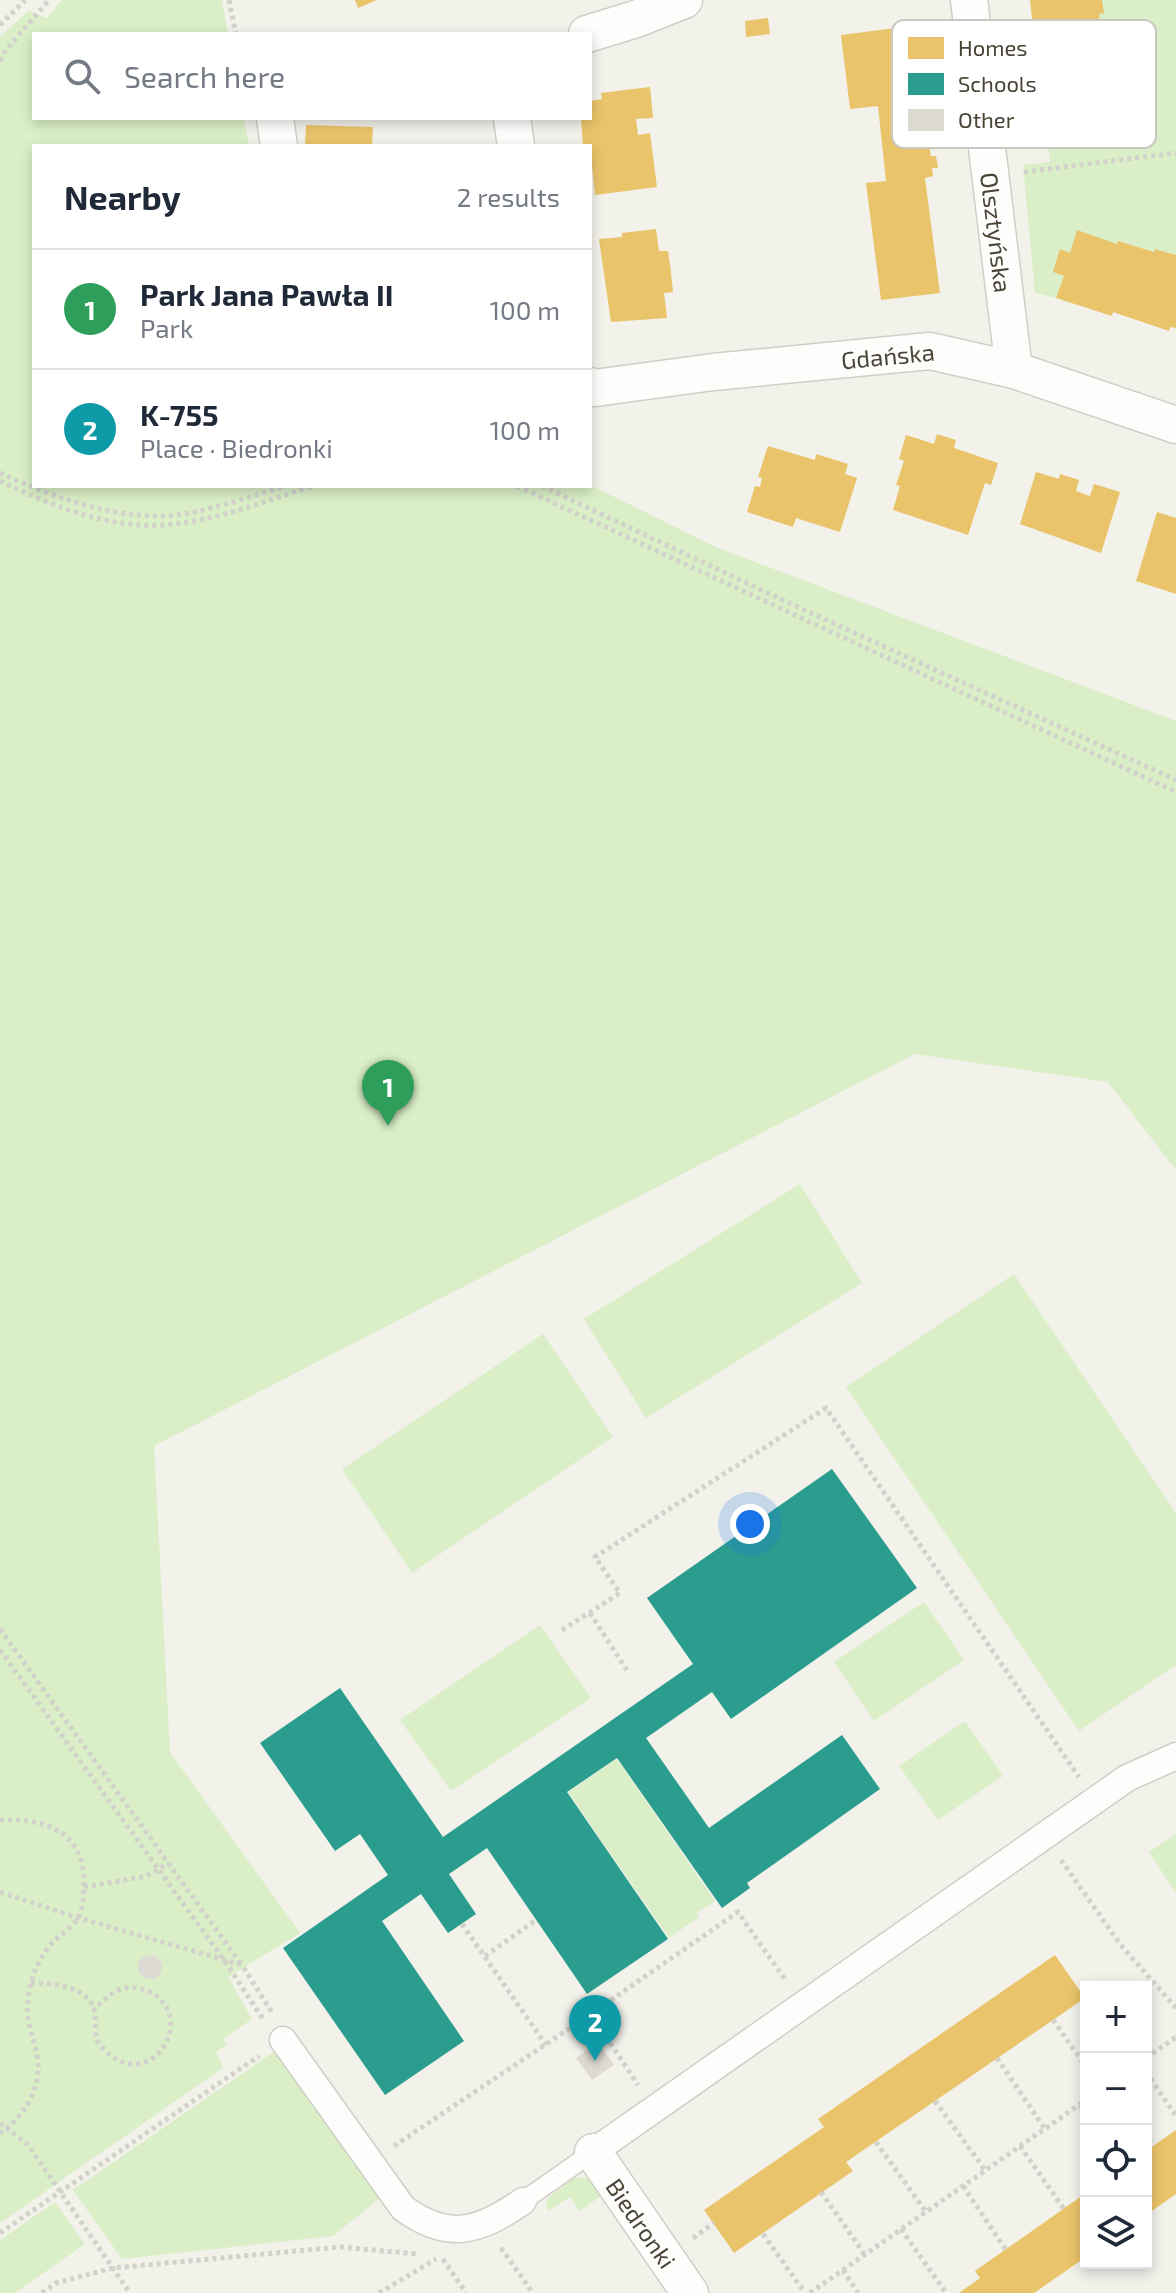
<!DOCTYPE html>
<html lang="en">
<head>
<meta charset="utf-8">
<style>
  body { margin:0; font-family:"Exo 2",sans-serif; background:#f6f6f7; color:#1f2937 }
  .controls { position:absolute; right:24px; bottom:24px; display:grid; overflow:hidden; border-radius:0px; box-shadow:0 4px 12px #0003 }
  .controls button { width:72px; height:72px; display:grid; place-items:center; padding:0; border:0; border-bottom:2px solid #e0e1e3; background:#fff; color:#1f2937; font:40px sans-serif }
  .you { position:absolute; left:750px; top:1524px; width:28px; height:28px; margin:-20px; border:6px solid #fff; border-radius:50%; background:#1a73e8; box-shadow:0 0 0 12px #1a73e833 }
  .badge { display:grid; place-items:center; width:52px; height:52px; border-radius:50%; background:#7c3aed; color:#fff; font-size:26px; font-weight:700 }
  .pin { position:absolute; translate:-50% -66px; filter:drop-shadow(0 2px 4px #0008) }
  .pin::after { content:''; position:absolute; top:42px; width:28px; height:24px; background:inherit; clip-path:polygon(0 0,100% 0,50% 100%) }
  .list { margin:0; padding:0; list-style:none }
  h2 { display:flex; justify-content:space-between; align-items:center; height:104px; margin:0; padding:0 32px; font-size:34px }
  h2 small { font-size:26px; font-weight:400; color:#747a83 }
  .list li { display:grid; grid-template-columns:52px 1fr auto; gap:24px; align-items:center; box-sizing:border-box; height:120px; padding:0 32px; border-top:2px solid #e0e1e3 }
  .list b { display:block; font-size:30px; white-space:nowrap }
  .list p { margin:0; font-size:26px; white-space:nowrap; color:#747a83 }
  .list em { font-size:26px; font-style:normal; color:#747a83 }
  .icon { flex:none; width:44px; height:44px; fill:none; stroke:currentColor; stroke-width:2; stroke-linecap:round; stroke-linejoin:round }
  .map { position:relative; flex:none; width:1176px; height:2293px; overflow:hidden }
  .search { position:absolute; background:#fff; box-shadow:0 4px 12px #0003; left:32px; top:32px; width:560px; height:88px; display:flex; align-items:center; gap:20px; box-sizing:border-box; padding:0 28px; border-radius:0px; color:#747a83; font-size:30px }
  .panel { position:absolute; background:#fff; box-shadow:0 4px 12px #0003; left:32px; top:144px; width:560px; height:344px; border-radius:0px }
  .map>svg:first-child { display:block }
</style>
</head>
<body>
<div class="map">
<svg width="1176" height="2293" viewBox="0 0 1176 2293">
  <rect width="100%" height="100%" fill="#f2f1ea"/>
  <path fill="#daefc7" d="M62,0h160l6,34h-194v84h210l5,28h-215v340l556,-1 128,63 458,173v449l-68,-88 -193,-28 -761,392 16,306 130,181 -72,44 24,42 -29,20 4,6 -11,7 7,16 -223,155v-2187l29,-25 18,7z
    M1102,0h74v255l-20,-6 -2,3 -35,-11 -2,3 -47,9 -17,19 11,4 -8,22 -21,-5 -12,-128 27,-3 -2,-17 57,-8 -5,-49 7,-1 -3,-21 6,-2 -3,-29 -5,1 -3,-22 4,-2z
    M800,1184l62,99 -216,135 -62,-99z
    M1014,1274l162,239v152l-97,66 -233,-344z
    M543,1334l70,103 -201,136 -70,-104z
    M924,1602l40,58 -90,61 -40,-59z
    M540,1625l51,73 -140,93 -51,-71z
    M965,1721l38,55 -65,44 -39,-54z
    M617,1759l98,142 -18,12 2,4 -30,21 -101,-146z
    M1176,1834v59l-27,-41z
    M275,2051l105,147 -47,38 -211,23 -49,-69z
    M575,2177l12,1 14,18 -21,15 -10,-14 -22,14 -2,-10 3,-4z
    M55,2202l30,42 -70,49h-15v-53z"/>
  <path fill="#e9c46a" d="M355,0h22l-19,8z
    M1030,0h72l2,13 -5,1 3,22 5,-1 3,30 -6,1 3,22h-7l6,50 -55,6 -3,-20 -3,1 -5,-47h4l-2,-20 -4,-20h-4z
    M768,18l2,16 -24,3 -1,-16z
    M903,27l7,6 1,11 -5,7h-3l2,14 9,5 2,11 -8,7 2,14 14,-1 1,7h5l2,13 -5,1 1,17 3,17h5l2,12h-6l1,8 -8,2 15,115 -59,7 -15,-117 20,-2 -8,-75 -28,3 -9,-74z
    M650,87l3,31 -17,1 2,16 12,-2 7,54 -62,8 -5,-49h-7l-2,-28h9v-17l12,-2 -1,-6z
    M306,125l67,2 -1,19h-67z
    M656,229l3,22h9l3,21 2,20 -9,1 3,25 -56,4 -12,-83 23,-2v-4z
    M1077,230l40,14 1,-3 36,11 1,-3 21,6v73l-6,-1 -1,4 -56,-19 -1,4 -56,-18 8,-22 -11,-4 7,-23 10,4z
    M937,434l19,6 -2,8 44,15 -7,22 -6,-2 -17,52 -75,-25 7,-24 -4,-1 8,-24 -5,-2 7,-24 28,9z
    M768,446l47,14 1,-6 32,10 -3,10 12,4 -17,54 -44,-14 -3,9 -46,-15 8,-26 5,1 2,-9 -4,-1z
    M1036,472l23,7 1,-5 19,6 -3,11 14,5 4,-12 26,8 -19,61 -81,-29z
    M1157,512l19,6v76l-40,-13z
    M1055,1955l30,43 -239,164 7,9 -119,82 -30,-43 120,-83 -6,-8z
    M1176,2130v64l-30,21v-64z
    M1086,2193v64l-52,36h-75l21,-15 -5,-7z"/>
  <path fill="#2a9d8f" d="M832,1469l85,119 -186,131 -19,-27 -66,46 63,90 133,-93 38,54 -133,94 3,5 -28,20 -105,-150 -50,34 101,147 -81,55 -100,-146 -38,26 27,40 -28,19 -27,-39 -39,27 82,120 -79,54 -102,-147 105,-73 -28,-41 -25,17 -75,-108 80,-55 103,149 250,-173 -46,-66z"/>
  <path fill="#dcdad2" d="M138 1967a12 12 0 1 1 24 0a12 12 0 1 1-24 0Z
    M598,2042l16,23 -22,15 -16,-22z"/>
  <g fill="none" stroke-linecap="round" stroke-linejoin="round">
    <g stroke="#d0cfc7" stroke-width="21">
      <path id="service" d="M523,2201l70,-49"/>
    </g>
    <g stroke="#d0cfc7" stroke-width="29">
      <path id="pedestrian" d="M283,2040l120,168c46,34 77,23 120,-7
        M593,2152l534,-374 49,-22"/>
    </g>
    <g stroke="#d0cfc7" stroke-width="39">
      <g id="minor">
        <path id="s1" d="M969,0l45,370"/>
        <path d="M587,34l49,-15 48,-19"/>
        <path d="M275,118l4,28"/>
        <path d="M512,118l4,28"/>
        <path id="s2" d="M590,386l5,2 118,-16 217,-21 84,19 162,55"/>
        <path id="s3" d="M593,2152l97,141"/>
      </g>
    </g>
    <path stroke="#d2d1ca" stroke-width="5" stroke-dasharray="4 4" stroke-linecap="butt" d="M229,0l7,34
      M0,25l25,-25
      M0,61l6,-11 43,-50
      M1024,172l152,-19
      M0,473c49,22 104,43 159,43 37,0 90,-19 126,-30
      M0,481c50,24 108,48 164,44 51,-4 100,-23 148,-39
      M517,486l659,306
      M542,486l232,110 402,184
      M590,1613l38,59
      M0,1629l241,335
      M562,1630l58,-37 -25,-36 231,-149 253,369
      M0,1650l224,310 39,59
      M0,1820c45,-2 84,11 84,63 0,10 -1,28 -6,36 -6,8 -16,15 -23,21 -16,16 -25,38 -27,60 -3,21 7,40 10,60 3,29 -15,58 -38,73
      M1061,1860l59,84 56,64
      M84,1887l63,-11 21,-13
      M0,1892l79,26 163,47 31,49
      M462,1924l84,121
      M485,1956l51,-36
      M31,1983c20,0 55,2 63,26 3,9 0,22 3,32 49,65 106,-25 51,-50 -10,-4 -19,-5 -30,-1 -9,4 -16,13 -24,18
      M591,2014l147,-102 48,69
      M1053,2020l33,47
      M997,2058l48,71
      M1146,2058l30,-21
      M1146,2072l30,44
      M935,2101l50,69
      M1080,2105l6,9
      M0,2123l28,22 102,148
      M876,2142l50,70
      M394,2146l197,-132 47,71
      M1020,2146l44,63
      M963,2186l43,64
      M821,2192l44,63
      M901,2229l45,64
      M0,2233l259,-177
      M763,2234l42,59
      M693,2238l21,-15
      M501,2248l32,45
      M443,2259l23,34
      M843,2270l15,23
      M42,2293l14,-10 57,-15 227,-21 78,7
      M379,2293l57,-34
      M810,2293l276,-193"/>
    <use href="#service" stroke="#fdfdfc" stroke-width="18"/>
    <use href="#pedestrian" stroke="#fdfdfc" stroke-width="26"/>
    <use href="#minor" stroke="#fdfdfc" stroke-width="36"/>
  </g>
  <g text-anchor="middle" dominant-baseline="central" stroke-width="8" stroke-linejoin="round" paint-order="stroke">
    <g font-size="24" fill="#494435" stroke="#fff">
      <text stroke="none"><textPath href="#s1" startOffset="234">Olsztyńska</textPath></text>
      <text stroke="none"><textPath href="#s2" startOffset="300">Gdańska</textPath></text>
      <text stroke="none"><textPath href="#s3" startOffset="86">Biedronki</textPath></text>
    </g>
  </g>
  <rect x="892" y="20" width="264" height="128" rx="12" fill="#fff" stroke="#c8c7c2" stroke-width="2"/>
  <rect x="908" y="37" width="36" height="22" fill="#e9c46a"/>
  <rect x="908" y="73" width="36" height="22" fill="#2a9d8f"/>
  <rect x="908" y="109" width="36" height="22" fill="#dcdad2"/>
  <g font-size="22" fill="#494435">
    <text x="958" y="56">Homes</text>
    <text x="958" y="92">Schools</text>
    <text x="958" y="128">Other</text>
  </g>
</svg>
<div class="controls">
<button>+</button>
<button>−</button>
<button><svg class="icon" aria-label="locate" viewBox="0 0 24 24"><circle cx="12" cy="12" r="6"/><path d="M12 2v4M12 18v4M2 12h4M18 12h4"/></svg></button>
<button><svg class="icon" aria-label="layers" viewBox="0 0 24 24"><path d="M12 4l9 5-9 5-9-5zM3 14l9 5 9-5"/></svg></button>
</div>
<div class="you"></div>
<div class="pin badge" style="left:388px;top:1126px;background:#2e9e5b">1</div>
<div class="pin badge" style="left:595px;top:2061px;background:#0f9aa8">2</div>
<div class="search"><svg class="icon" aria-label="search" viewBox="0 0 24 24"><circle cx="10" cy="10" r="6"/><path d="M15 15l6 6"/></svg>Search here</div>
<section class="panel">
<h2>Nearby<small>2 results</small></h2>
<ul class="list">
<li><span class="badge" style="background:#2e9e5b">1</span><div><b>Park Jana Pawła II</b><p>Park</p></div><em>100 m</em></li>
<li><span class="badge" style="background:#0f9aa8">2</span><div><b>K-755</b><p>Place · Biedronki</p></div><em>100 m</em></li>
</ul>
</section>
</div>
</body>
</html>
